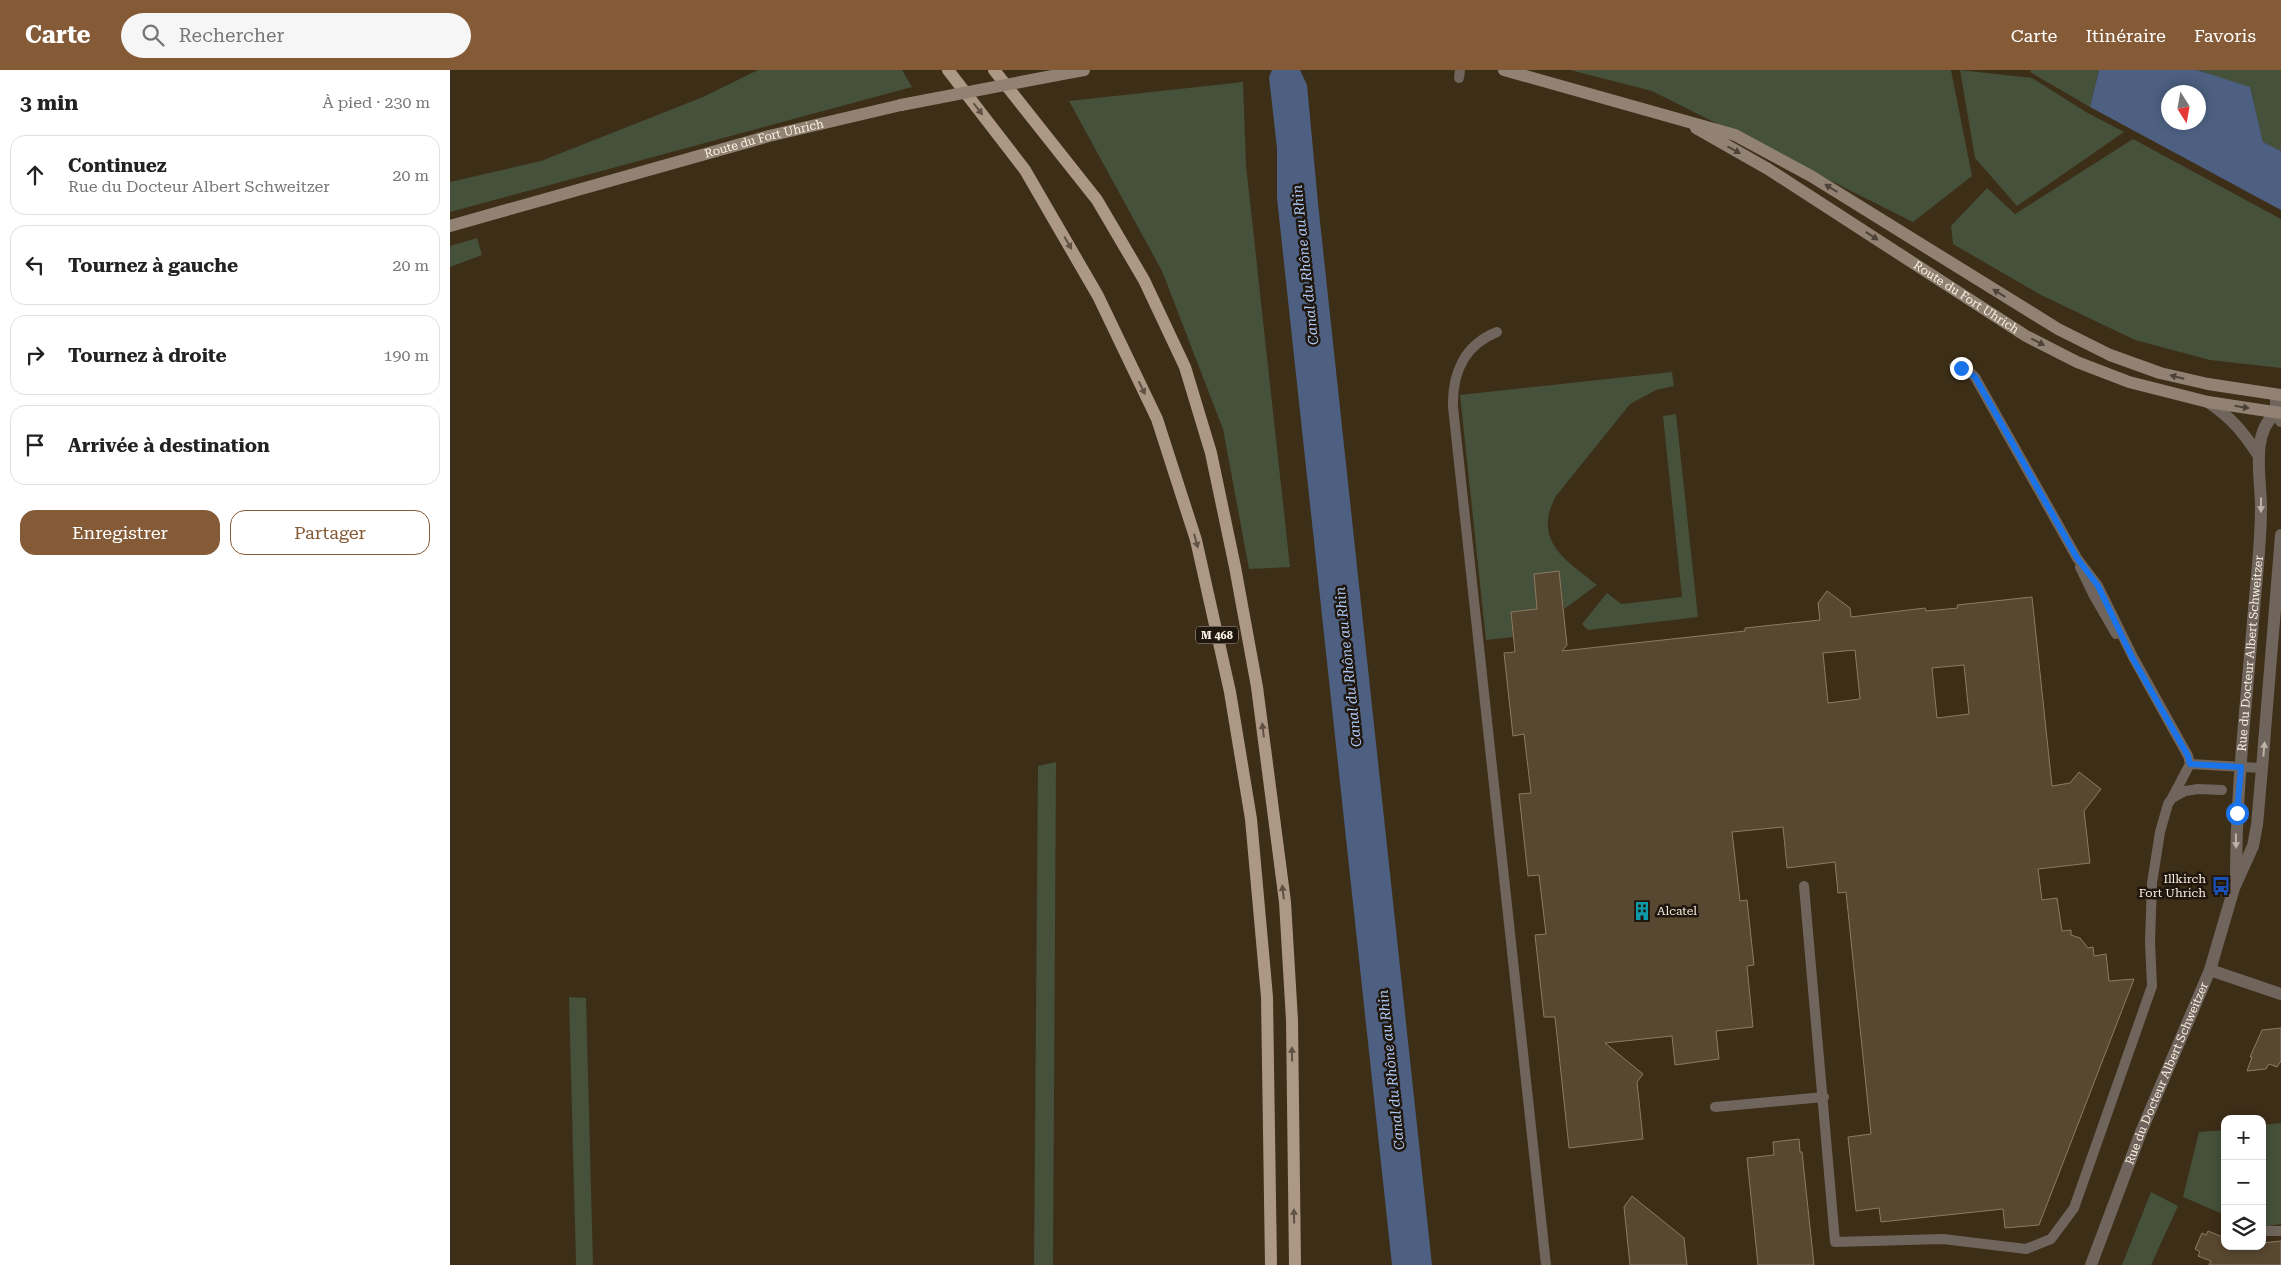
<!DOCTYPE html>
<html lang="fr">
<head>
<meta charset="utf-8">
<style>
  body { margin:0; font-family:"Roboto Serif",serif; background:#f6f6f6; color:#222 }
  .controls { position:absolute; right:15px; bottom:15px; display:grid; overflow:hidden; border-radius:10px; box-shadow:0 2px 12px #0003 }
  .controls button { width:45px; height:45px; display:grid; place-items:center; padding:0; border:0; border-bottom:1px solid #e0e0e0; background:#fff; color:#222; font:25px sans-serif }
  .compass { position:absolute; left:1711px; top:15px; width:45px; height:45px; border-radius:50%; background:#fff; box-shadow:0 2px 12px #0003; rotate:169deg }
  .stop { position:absolute; width:15px; height:15px; margin:-11px; border:4px solid #1a73e8; border-radius:50%; background:#fff }
  .stop.end { background:#1a73e8; border-color:#fff; box-shadow:0 1px 5px #0008 }
  .list { margin:0; padding:0; list-style:none }
  h2 { display:flex; justify-content:space-between; align-items:center; height:65px; margin:0; padding:0 20px; font-size:21px }
  h2 small { font-size:16px; font-weight:400; color:#767676 }
  .list li { display:grid; grid-template-columns:32px 1fr auto; gap:15px; align-items:center; box-sizing:border-box; height:80px; margin:0 10px 10px; padding:0 10px; border:1px solid #e0e0e0; border-radius:15px }
  .list b { display:block; font-size:19px; white-space:nowrap }
  .list p { margin:0; font-size:16px; white-space:nowrap; color:#767676 }
  .list em { font-size:16px; font-style:normal; color:#767676 }
  .actions { display:flex; gap:10px; padding:15px 20px }
  .actions a { flex:1; padding:11px 0; border:1px solid #845a37; border-radius:15px; text-align:center; font-size:18px; color:#845a37 }
  .actions .main { background:#845a37; color:#fff }
  .icon { flex:none; width:28px; height:28px; fill:none; stroke:currentColor; stroke-width:2; stroke-linecap:round; stroke-linejoin:round }
  .map { position:relative; flex:none; width:1831px; height:1195px; overflow:hidden }
  header { display:flex; align-items:center; gap:30px; box-sizing:border-box; height:70px; padding:0 25px; background:#845a37; color:#fff }
  header strong { font-size:24px }
  nav { display:flex; gap:28px; margin-inline-start:auto; font-size:18px }
  .search { width:350px; height:45px; background:#f6f6f6; display:flex; align-items:center; gap:12px; box-sizing:border-box; padding:0 18px; border-radius:28px; color:#767676; font-size:19px }
  main { display:flex }
  aside { flex:1; background:#fff }
  .map>svg:first-child { display:block }
</style>
</head>
<body>
<header>
<strong>Carte</strong>
<div class="search"><svg class="icon" aria-label="search" viewBox="0 0 24 24"><circle cx="10" cy="10" r="6"/><path d="M15 15l6 6"/></svg>Rechercher</div>
<nav><a>Carte</a><a>Itinéraire</a><a>Favoris</a></nav>
</header>
<main>
<aside>
<h2>3 min<small>À pied · 230 m</small></h2>
<ul class="list">
<li><svg class="icon" aria-label="ahead" viewBox="0 0 24 24"><path d="M12 20V5M6 11l6-6 6 6"/></svg><div><b>Continuez</b><p>Rue du Docteur Albert Schweitzer</p></div><em>20 m</em></li>
<li><svg class="icon" aria-label="left" viewBox="0 0 24 24"><path d="M17 20v-9H6M10 6l-5 5 5 5"/></svg><div><b>Tournez à gauche</b></div><em>20 m</em></li>
<li><svg class="icon" aria-label="right" viewBox="0 0 24 24"><path d="M7 20v-9h11M14 6l5 5-5 5"/></svg><div><b>Tournez à droite</b></div><em>190 m</em></li>
<li><svg class="icon" aria-label="arrive" viewBox="0 0 24 24"><path d="M6 21V4h12l-3 4 3 4H6"/></svg><div><b>Arrivée à destination</b></div></li>
</ul>
<div class="actions"><a class="main">Enregistrer</a><a>Partager</a></div>
</aside>
<div class="map">
<svg width="1831" height="1195" viewBox="0 0 1831 1195">
  <rect width="100%" height="100%" fill="#3d2e18"/>
  <path fill="#45513a" d="M308,0h144l10,17 -462,125v-30l91,-21 162,-64z
    M1120,0h381l21,106 -59,46 -261,-131z
    M1510,0l72,8 54,34 38,20 -107,74 -42,-48z
    M1581,0h68l-9,37 -60,-35z
    M1747,0h84v81l-18,-9 -13,-54z
    M793,12l3,83 44,402 -41,2 -26,-140 -61,-158 -93,-170z
    M1683,69l148,80v149l-71,-8 -75,-20 -94,-45 -88,-51 -2,-18 36,-38 28,26z
    M27,168l5,17 -32,12v-21z
    M1222,302l2,14 -18,4 -26,14 -74,92c-24,45 9,63 41,89l-33,24 -5,-37 -25,2 3,35 -26,3 2,25 -27,3 -26,-245z
    M1226,344l22,203 -110,13 -6,-6 25,-31 14,11 61,-7 -19,-181z
    M606,692l-3,503h-19l4,-499z
    M119,927l17,1 7,267h-17z
    M1831,1053v101l-19,3v-102z
    M1775,1060v85l-42,-18 16,-65z
    M1701,1122l27,14 -27,59h-29z"/>
  <path fill="#4d6081" fill-rule="evenodd" d="M822,0h28l7,15 11,118 114,1062h-40l-115,-1067v-50l-8,-71z
    M1649,0h98l53,17 13,55 18,9v59l-191,-103zM1748,22v30h-30v-30z"/>
  <path fill="#594831" stroke="#8d7a62" fill-rule="evenodd" d="M1109,501l8,74 -5,6 183,-20v-3l75,-8 -2,-17 9,-12 23,17 1,9 74,-9 1,3 32,-3 -1,-3 75,-8 20,189 18,-3 9,-11 22,17 -17,22 6,52 -52,6 4,31 15,-2 5,33 9,-1v5l9,3 8,10 5,-1 1,9 12,-2 3,27 25,-2 -95,246 -34,3 -2,-19 -122,13 -2,-14 -23,3 -8,-74 23,-3 -25,-242 -8,1 -3,-31 -48,6 -4,-41 -51,5 8,69 7,-1 7,65 -7,1 6,61 -37,4 3,28 -44,6 -3,-29 -67,7 38,31 -6,8 6,57 -74,9 -14,-131h-11l-9,-82 11,-1 -7,-59 -11,1 -9,-82 12,-1 -7,-59 -11,2 -9,-83 11,-1 -4,-40 26,-3 -3,-35zM1405,580l5,49 -32,4 -5,-50zM1514,595l5,49 -32,4 -5,-50z
    M1831,958v33l-4,6 -8,-3 -3,5 -19,2 5,-14h-2l12,-27z
    M1349,1069l1,13h2l12,113h-56l-11,-107 27,-3 -1,-13z
    M1182,1126l52,42 3,27h-57l-6,-58z
    M1758,1161l17,7v8h37v-3l19,-2v24h-72l2,-4 -13,-5 2,-4 -5,-3 7,-16 4,2z"/>
  <g fill="none" stroke-linecap="round" stroke-linejoin="round">
    <path stroke="#6f655c" stroke-width="10" d="M1009,8l1,-8
      M1047,262c-33,13 -45,42 -44,75l93,858
      M1504,296l16,6 5,5 102,181 21,28 35,71 55,99 2,8 -17,32
      M1630,497l14,29 22,38
      M1740,694l72,4
      M1354,816l31,356 108,-3 83,10 25,-10 23,-31 78,-222 -2,-44 2,-59 8,-51 8,-28 4,-6 13,-7 13,-2 24,1
      M1265,1037l109,-10
      M1812,1161h19"/>
    <g stroke="#6f655c" stroke-width="12">
      <path d="M1826,325v18l5,8"/>
      <path d="M1758,332c24,16 35,30 51,54"/>
      <path id="s1" d="M1786,808c0,-90 11,-180 18,-269 3,-34 7,-68 7,-102 0,-29 -11,-73 15,-94"/>
      <path d="M1760,900l71,24"/>
      <path id="s2" d="M1641,1195l50,-133 69,-162 24,-82 19,-42 4,-21 5,-57 19,-233"/>
    </g>
    <g stroke="#928274" stroke-width="12">
      <path d="M1054,0l231,65 76,41 247,153 52,26 50,18 48,11 73,11"/>
      <path d="M607,5l27,-5"/>
      <path id="s3" d="M1246,58l72,41 258,167 51,26 52,20 79,20 73,11"/>
      <path id="s4" d="M0,156l319,-90 132,-31"/>
    </g>
    <path stroke="#ad9886" stroke-width="12" d="M498,0l77,100 73,126 59,123 39,121 34,152 21,127 16,178 4,268
      M544,0l103,130 47,80 41,87 26,86 24,114 22,120 28,215 7,118 3,245"/>
    <path stroke="#928274" stroke-width="12" d="M451,35l156,-30"/>
  </g>
  <defs><path id="oneway-solid" d="M-6-.8H1V-3.2L6.5 0L1 3.2V.8H-6Z" transform="scale(1.25)"/></defs>
  <g fill="#5f5144">
    <use href="#oneway-solid" transform="translate(528 39) rotate(52)"/>
    <use href="#oneway-solid" transform="translate(618 173) rotate(60)"/>
    <use href="#oneway-solid" transform="translate(692 318) rotate(64)"/>
    <use href="#oneway-solid" transform="translate(746 471) rotate(75)"/>
    <use href="#oneway-solid" transform="translate(813 660) rotate(-97)"/>
    <use href="#oneway-solid" transform="translate(833 822) rotate(-97)"/>
    <use href="#oneway-solid" transform="translate(842 984) rotate(-91)"/>
    <use href="#oneway-solid" transform="translate(844 1146) rotate(-91)"/>
  </g>
  <g fill="#4d4237">
    <use href="#oneway-solid" transform="translate(1284 80) rotate(29)"/>
    <use href="#oneway-solid" transform="translate(1381 118) rotate(-148)"/>
    <use href="#oneway-solid" transform="translate(1422 166) rotate(33)"/>
    <use href="#oneway-solid" transform="translate(1549 223) rotate(-148)"/>
    <use href="#oneway-solid" transform="translate(1588 272) rotate(27)"/>
    <use href="#oneway-solid" transform="translate(1727 307) rotate(-166)"/>
    <use href="#oneway-solid" transform="translate(1792 337) rotate(9)"/>
  </g>
  <g fill="#bcb2a6">
    <use href="#oneway-solid" transform="translate(1811 435) rotate(90)"/>
    <use href="#oneway-solid" transform="translate(1814 679) rotate(-85)"/>
    <use href="#oneway-solid" transform="translate(1786 771) rotate(89)"/>
  </g>
  <g fill="none" stroke-linecap="round" stroke-linejoin="round">
    <path stroke="#1a73e8" stroke-width="6" d="M1511,298l14,9 102,181 21,28 34,71 56,99 2,8 51,3 -4,46"/>
  </g>
  <defs>
    <g id="bus-bare" transform="scale(1.5)"><path d="M-5-6H5V4H4V6H2V4H-2V6H-4V4H-5ZM-3.5-4V0h7V-4ZM-3.5 1.2v1.5H-2V1.2ZM2 1.2v1.5H3.5V1.2Z" fill="#1a4fb4" stroke="#1f170e" stroke-width="2.5" paint-order="stroke"/></g>
    <g id="building-bare" transform="scale(1.5)"><path d="M-4-6H4V6H1V3H-1V6H-4ZM-2.5-4.3h1.7v1.8h-1.7ZM.8-4.3h1.7v1.8H.8ZM-2.5-1h1.7V.8h-1.7ZM.8-1h1.7V.8H.8Z" fill="#0f9aa8" stroke="#1f170e" stroke-width="2.5" paint-order="stroke"/></g>
  </defs>
  <g fill-rule="evenodd">
    <use href="#bus-bare" x="1771" y="816"/>
    <use href="#building-bare" x="1192" y="841"/>
  </g>
  <g text-anchor="middle" dominant-baseline="central" stroke-width="5" stroke-linejoin="round" paint-order="stroke">
    <rect fill="#1f170e" stroke="#b9b0a3" stroke-width="1" x="746" y="556.5" width="42" height="17" rx="4"/>
    <g font-size="11" font-weight="bold" fill="#fbf1e3">
      <text x="767" y="565">M 468</text>
    </g>
    <g font-size="12" fill="#fbf1e3" stroke="#1f170e">
      <text stroke="none"><textPath href="#s4" startOffset="326">Route du Fort Uhrich</textPath></text>
      <text stroke="none"><textPath href="#s3" startOffset="319">Route du Fort Uhrich</textPath></text>
      <text stroke="none"><textPath href="#s1" startOffset="225">Rue du Docteur Albert Schweitzer</textPath></text>
      <text stroke="none"><textPath href="#s2" startOffset="206">Rue du Docteur Albert Schweitzer</textPath></text>
    </g>
    <g font-size="12" fill="#fbf1e3" stroke="#1f170e" text-anchor="end">
      <text x="1756" y="809">Illkirch<tspan x="1756" dy="14">Fort Uhrich</tspan></text>
      <text x="1207" y="841" text-anchor="start">Alcatel</text>
    </g>
    <g font-size="14" font-style="italic" fill="#aec9f6" stroke="#1f170e">
      <text transform="translate(855 195) rotate(-96)">Canal du Rhône au Rhin</text>
      <text transform="translate(898 597) rotate(-96)">Canal du Rhône au Rhin</text>
      <text transform="translate(941 1000) rotate(-96)">Canal du Rhône au Rhin</text>
    </g>
  </g>
</svg>
<div class="controls">
<button>+</button>
<button>−</button>
<button><svg class="icon" aria-label="layers" viewBox="0 0 24 24"><path d="M12 4l9 5-9 5-9-5zM3 14l9 5 9-5"/></svg></button>
</div>
<svg class="compass" viewBox="-18 -18 36 36"><path d="M0-13l5 13h-10z" fill="#e53935"/><path d="M0 13l5-13h-10z" fill="#767676"/></svg>
<div class="stop" style="left:1787px;top:743px"></div>
<div class="stop end" style="left:1511px;top:298px"></div>
</div>
</main>
</body>
</html>
